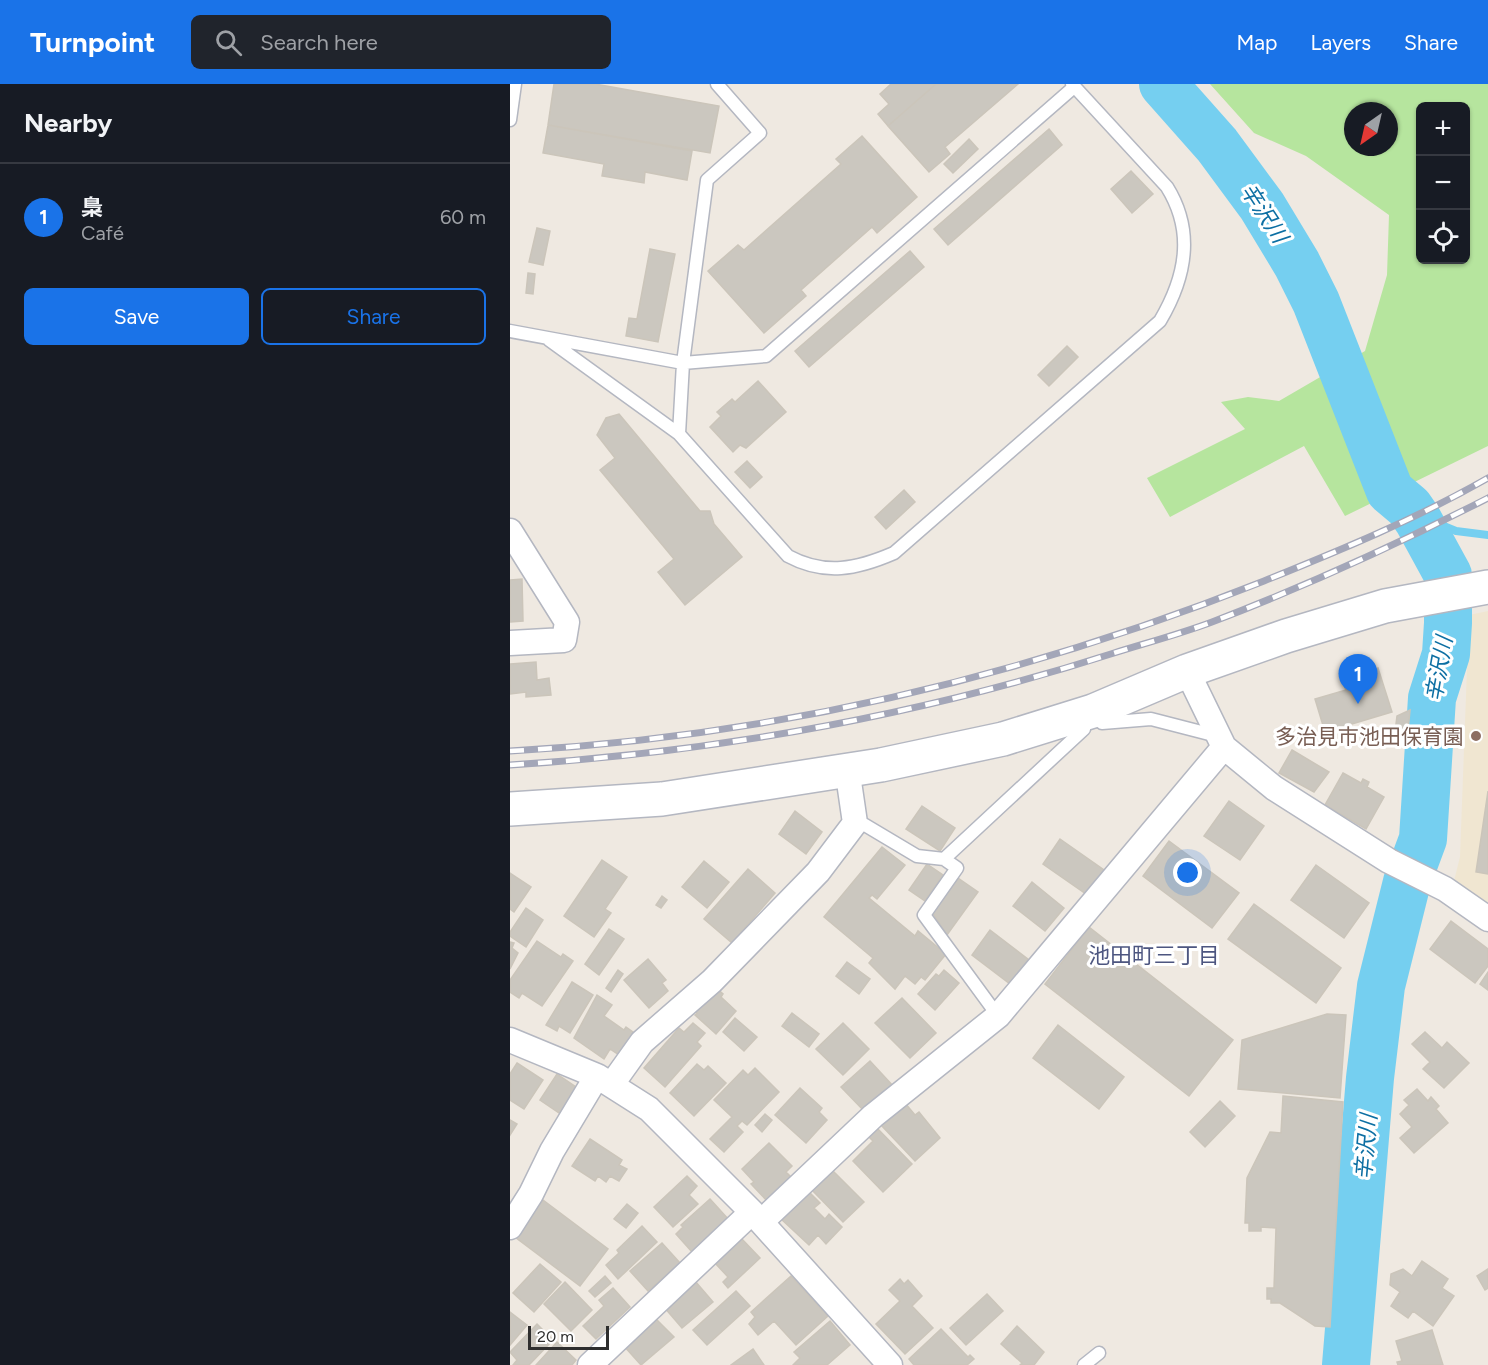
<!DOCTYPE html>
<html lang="en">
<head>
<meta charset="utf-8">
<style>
  body { margin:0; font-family:Figtree,"Noto Sans JP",sans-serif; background:#20242c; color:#f1f3f6 }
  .controls { position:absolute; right:18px; top:18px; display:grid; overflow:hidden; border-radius:9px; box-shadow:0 2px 4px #0004 }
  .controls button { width:54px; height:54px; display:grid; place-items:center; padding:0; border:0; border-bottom:2px solid #363941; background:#171b24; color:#f1f3f6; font:30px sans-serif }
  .compass { position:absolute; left:834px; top:18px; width:54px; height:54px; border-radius:50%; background:#171b24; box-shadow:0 2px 4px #0004; rotate:214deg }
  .scale { position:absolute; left:18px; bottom:15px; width:81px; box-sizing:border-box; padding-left:6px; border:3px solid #2e2e2e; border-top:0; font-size:16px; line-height:21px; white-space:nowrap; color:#2e2e2e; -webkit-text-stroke:4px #fff; paint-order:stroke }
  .you { position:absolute; left:678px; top:789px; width:21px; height:21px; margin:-15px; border:4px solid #fff; border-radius:50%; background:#1a73e8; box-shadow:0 0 0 9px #1a73e833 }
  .badge { display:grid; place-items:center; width:39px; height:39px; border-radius:50%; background:#1a73e8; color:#fff; font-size:20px; font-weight:700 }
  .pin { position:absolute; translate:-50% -50px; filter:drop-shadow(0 2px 3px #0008) }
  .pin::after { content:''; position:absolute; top:32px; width:21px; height:18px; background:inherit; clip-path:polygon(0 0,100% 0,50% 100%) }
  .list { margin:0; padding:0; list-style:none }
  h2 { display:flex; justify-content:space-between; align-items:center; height:78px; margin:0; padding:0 24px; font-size:26px }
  h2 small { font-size:20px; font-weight:400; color:#9ea1a6 }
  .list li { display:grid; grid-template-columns:39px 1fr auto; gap:18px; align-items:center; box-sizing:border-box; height:108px; padding:0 24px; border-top:2px solid #363941 }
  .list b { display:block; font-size:22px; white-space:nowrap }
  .list p { margin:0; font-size:20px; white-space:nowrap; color:#9ea1a6 }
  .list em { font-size:20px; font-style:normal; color:#9ea1a6 }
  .actions { display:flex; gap:12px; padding:18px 24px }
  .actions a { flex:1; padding:14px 0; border:2px solid #1a73e8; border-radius:9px; text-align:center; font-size:21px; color:#1a73e8 }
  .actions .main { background:#1a73e8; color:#fff }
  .icon { flex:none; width:33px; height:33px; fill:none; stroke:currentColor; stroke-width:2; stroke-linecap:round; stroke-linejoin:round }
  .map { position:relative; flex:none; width:978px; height:1281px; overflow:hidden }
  header { display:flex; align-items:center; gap:36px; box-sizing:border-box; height:84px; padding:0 30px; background:#1a73e8; color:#fff }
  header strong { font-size:28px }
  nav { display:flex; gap:33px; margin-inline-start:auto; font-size:21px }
  .search { width:420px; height:54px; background:#20242c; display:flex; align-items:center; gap:15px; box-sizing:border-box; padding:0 21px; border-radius:9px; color:#9ea1a6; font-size:22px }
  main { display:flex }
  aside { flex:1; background:#171b24 }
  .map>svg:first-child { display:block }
</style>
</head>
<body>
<header>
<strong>Turnpoint</strong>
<div class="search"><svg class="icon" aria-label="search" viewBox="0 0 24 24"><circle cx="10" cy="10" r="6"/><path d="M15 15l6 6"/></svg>Search here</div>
<nav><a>Map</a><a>Layers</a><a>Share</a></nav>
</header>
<main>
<aside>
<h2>Nearby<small></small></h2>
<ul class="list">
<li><span class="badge">1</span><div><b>梟</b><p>Café</p></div><em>60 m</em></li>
</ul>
<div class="actions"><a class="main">Save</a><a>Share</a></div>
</aside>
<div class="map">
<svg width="978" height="1281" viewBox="0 0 978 1281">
  <rect width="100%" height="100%" fill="#efe9e1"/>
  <path fill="#f0e6d1" d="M978,527v302l-36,-24 8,-32 9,-242z"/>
  <path fill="#b6e59e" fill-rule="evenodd" d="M700,0h278v362l-143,70 -41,-70 -134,71 -23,-39 98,-49 -24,-27 27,-5 31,4 86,-50 22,-76 2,-60 -83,-59 -52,-23zM910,22h46v154h-46zM843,27h36v36h-36z"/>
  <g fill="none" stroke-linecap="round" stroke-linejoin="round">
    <path stroke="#75cff0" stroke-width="8" d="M908,436h11l27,11 32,4"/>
    <path stroke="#75cff0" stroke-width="48" d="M653,0l54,61 45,61 35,58 19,38 74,189 19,16 9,13 30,55v48l-2,31 -14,44 -9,141 -16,43 -26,104 -11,92 -24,287"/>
  </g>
  <path fill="#cbc7bf" stroke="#cbc5ba" stroke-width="1.5" d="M44,0h41l124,22 -9,47 -162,-28z
    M381,0h45l-48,42 -10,-12 11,-10 -9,-10z
    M426,0h82l-73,63 5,7 -21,18 -41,-46z
    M38,41l144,26 -5,29 -42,-8 -1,11 -42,-7 2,-12 -61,-11z
    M539,45l13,16 -114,100 -14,-16z
    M352,52l55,61 -40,36 -5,-6 -71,63 5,6 -42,37 -56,-62 30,-26 6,5 97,-86 -5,-5z
    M459,55l9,10 -25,24 -9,-9z
    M621,87l22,23 -21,19 -21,-24z
    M27,144l13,3 -7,34 -14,-3z
    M140,165l25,5 -17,88 -32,-6 3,-18 8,1z
    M400,167l14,16 -115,100 -14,-16z
    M18,189l7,1 -2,20 -7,-1z
    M557,262l11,11 -29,29 -11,-11z
    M248,297l28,31 -40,36 -6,-3 -7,7 -23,-25 11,-11 -4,-4 15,-13 3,3z
    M109,330l81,97h10l4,13 28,33 -57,48 -27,-33 16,-13 -74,-89 15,-12 -18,-23 9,-17z
    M237,377l15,16 -12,11 -15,-16z
    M394,406l11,12 -29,27 -11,-12z
    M12,495l1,42 -13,1v-42z
    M26,578l1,18 12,-2 2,17 -25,2v-5l-16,2v-30z
    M868,584l14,44 -67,20 -10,-33 31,-9 -3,-7z
    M900,626l-3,32 -13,-2 3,-24z
    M782,666l37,22 -15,20 -35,-19z
    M833,689l18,10 2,-4 6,3 -2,5 17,10 -18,32 -41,-24z
    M978,707v83l-12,-2z
    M719,717l35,25 -24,34 -36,-24z
    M412,722l33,22 -15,23 -34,-22z
    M285,727l27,21 -16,22 -27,-20z
    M550,755l44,31 -18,24 -43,-30z
    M659,757l70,52 -27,35 -69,-52z
    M372,763l23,18 -28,34 -5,-4 -3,3 46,38 3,-5 28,23 -21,26 -4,-3 -6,7 -10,-8 -10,13 -26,-26 4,-5 -49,-41z
    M92,776l25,17 -22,32 6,4 -17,24 -30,-21z
    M194,777l25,21 -22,26 -25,-21z
    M417,780l16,11 -18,26 -16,-11z
    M806,781l53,38 -25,35 -53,-38z
    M238,785l27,24 -43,50 -28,-24z
    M0,789l21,14 -17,25 -4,-3z
    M448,794l20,14 -31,43 -15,-23z
    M522,798l32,26 -19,23 -32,-25z
    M152,812l5,4 -6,8 -5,-3z
    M744,820l87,64 -25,35 -88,-64z
    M16,824l17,12 -17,27 -16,-11v-4z
    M941,837l37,28v17l-13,17 -45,-34z
    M579,843l144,113 -44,56 -144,-112z
    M99,845l15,10 -25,36 -14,-11z
    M480,846l39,30 -19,24 -38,-29z
    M27,857l24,16 2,-3 10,7 -31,45 -20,-13 -3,5 -9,-6v-12z
    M0,858l4,1 -2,5 6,5 -8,16z
    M138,875l18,21 -4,3 6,8 -19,17 -25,-28z
    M337,878l23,17 -11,15 -23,-18z
    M108,886l5,4 -12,18 -5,-4z
    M434,886l15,13 -24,27 -17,-16 18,-20 3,2z
    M978,888v18l-8,-6z
    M62,898l21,13 -23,38 -11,-7 -2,5 -11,-6z
    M204,902l9,8 -2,3 15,14 -20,23 -21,-19 2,-2 -4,-3z
    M87,911l15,10 -8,11 20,14 2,-3 11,8 -15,22 -12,-8 -6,10 -30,-21z
    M392,914l34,35 -26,25 -35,-35z
    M282,929l27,21 -10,13 -27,-21z
    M817,930l19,1 -6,83 -102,-9 4,-49z
    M225,934l22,19 -13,14 -21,-19z
    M183,939l12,10 -8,9 4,4 -36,41 -21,-19 35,-40 5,4z
    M333,939l26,26 -26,26 -27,-26z
    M548,941l66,52 -25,32 -66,-51z
    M915,948l17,16 5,-6 22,21 -25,25 -21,-19 7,-7 -18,-18z
    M360,977l24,26 -28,26 -25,-26z
    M7,979l26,17 -19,29 -14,-9v-26z
    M187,980l7,6 4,-4 18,17 -32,33 -24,-23z
    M245,984l24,24 -32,33 -5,-4 -5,5 6,6 -19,20 -14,-13 22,-22 -18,-17 29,-30 5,5z
    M47,990l22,15 -17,26 -22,-15z
    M290,1004l22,20 -3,4 8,8 -21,23 -31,-28z
    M907,1005l11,12 3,-4 8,9 -3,3 12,14 -34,30 -14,-15 12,-11 -12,-13 9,-9 -5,-5z
    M773,1012l60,6 -13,225 -15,-1 -35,-23h-9v-4h-4v-11h7l2,-60 -15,-1v4h-12v-8h-4l2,-45 23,-46 11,1z
    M710,1017l15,15 -30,31 -15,-15z
    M395,1019l10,12 4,-3 21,26 -25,23 -34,-36z
    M255,1030l7,6 -10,12 -7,-7z
    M0,1036l7,4 -7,11z
    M366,1043l36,37 -29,28 -30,-31 20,-20 -6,-6z
    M80,1055l32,21 -3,5 8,4 -8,12 -9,-5 -4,6 -8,-6 -3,5 -23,-15z
    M259,1059l23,23 -6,6 6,6 -24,24 -17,-18 3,-2 -12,-13z
    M321,1085l33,33 -21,20 -32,-33z
    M177,1092l10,10 -8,9 9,9 -25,23 -19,-20z
    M297,1106l13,13 -6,5 11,11 4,-5 13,13 -16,17 -8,-9 -9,10 -29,-27z
    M200,1115l19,21 -37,32 -16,-18 7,-7 -2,-2z
    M33,1116l65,49 -28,37 -65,-49z
    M117,1120l11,9 -12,15 -12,-9z
    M132,1142l15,16 -39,37 -12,-14 13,-12 -2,-3z
    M231,1154l19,20 -32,30 -5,-6 5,-5 -13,-14z
    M152,1159l18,20 -32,28 -18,-20z
    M912,1177l26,18 -6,9 12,8 -21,30 -20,-15 -5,7 -17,-12 9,-14 -10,-7 1,-11 12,-5 9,7z
    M30,1180l21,18 -27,30 -21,-19z
    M978,1185v19l-3,2 -8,-14z
    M95,1192l6,7 -16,14 -6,-6z
    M281,1192l37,40 -32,29 -22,-24 -16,14 -9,-11 6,-7 -4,-5z
    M390,1195l4,5 4,-4 14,16 -10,10 21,22 -28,26 -29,-30 24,-23 -11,-11z
    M185,1197l18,21 -31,26 -18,-21z
    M55,1198l27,28 -21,21 -27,-27z
    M103,1204l17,19 -34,32 -13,-13 21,-20 -5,-6z
    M226,1207l14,15 -43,39 -14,-15z
    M477,1210l16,17 -37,34 -16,-17z
    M0,1228l17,13 -17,20z
    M145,1234l19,19 -33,28 -17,-19z
    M320,1237l20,24 -23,20h-34l7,-7 -6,-6z
    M27,1240l16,16 -24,25h-16l4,-5 -7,-8z
    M507,1242l27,26 -10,13h-14l2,-2 -21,-19z
    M431,1245l27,28 2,-2 4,4 -7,6h-53l-5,-6z
    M922,1246l11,35h-45l-1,-3 5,-1 -6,-20z
    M47,1258l19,18 -4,5h-36z
    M243,1265l11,16h-33z"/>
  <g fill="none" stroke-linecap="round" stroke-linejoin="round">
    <g stroke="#b4b7c1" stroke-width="15">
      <path id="lane" d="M207,0l43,49 -53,47 -24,183 -4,71 109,122c37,20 69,13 106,-3l266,-232c26,-44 35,-89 7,-134l-95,-103
        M0,36l5,-36
        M0,247l173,32 83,-7 308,-269
        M39,256l130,94
        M585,631l7,8 49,-4 66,17
        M345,739l10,2 52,31 27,3 13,9 -33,47 74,101
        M434,775l140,-130 1,-9
        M574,1281l15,-12"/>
    </g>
    <g stroke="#b4b7c1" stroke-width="27">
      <path id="street" d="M0,447l57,91 -3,18 -54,3
        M714,663l50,41 115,73 56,28 43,30
        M0,956l87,36 52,33 103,103 138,153
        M102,1000l30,-42 70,-61 106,-109 37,-49 -8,-55
        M251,1138l112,-106 125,-100 226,-269 -37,-76
        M0,1143l21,-33 21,-43 45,-75
        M80,1281l162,-153"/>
    </g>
    <g stroke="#b4b7c1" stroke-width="36">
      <path id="secondary" d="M0,725l152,-10 219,-34 122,-26 90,-28 94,-40 99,-35 99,-30 103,-19"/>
    </g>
    <use href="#lane" stroke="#fff" stroke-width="12"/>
    <use href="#street" stroke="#fff" stroke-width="24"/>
    <use href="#secondary" stroke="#fff" stroke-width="33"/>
    <g stroke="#a3a6b8" stroke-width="7">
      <path id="rail" d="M0,667c259,-14 513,-74 754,-170 77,-31 152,-62 224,-103
        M0,681c206,-13 408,-49 604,-112 32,-10 66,-19 98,-31 94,-36 186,-78 276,-124"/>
    </g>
    <use href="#rail" stroke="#fff" stroke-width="4.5" stroke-dasharray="14" stroke-linecap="butt"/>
  </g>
  <circle fill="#8d6e63" stroke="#fff" stroke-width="2" cx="966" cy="652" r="6"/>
  <g text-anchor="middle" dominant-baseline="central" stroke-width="6" stroke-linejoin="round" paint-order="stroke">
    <g font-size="21" fill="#785e54" stroke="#fff" text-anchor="end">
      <text x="954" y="652">多治見市池田保育園</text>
    </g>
    <g font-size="22" font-style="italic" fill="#0d6fa3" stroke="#fff">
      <text transform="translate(754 129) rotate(57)">辛沢川</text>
      <text transform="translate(929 585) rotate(-80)">辛沢川</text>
      <text transform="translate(856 1063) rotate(-85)">辛沢川</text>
    </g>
    <g font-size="22" fill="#4d5680" stroke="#fff">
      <text x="644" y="871">池田町三丁目</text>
    </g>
  </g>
</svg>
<div class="controls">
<button>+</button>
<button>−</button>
<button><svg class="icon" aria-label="locate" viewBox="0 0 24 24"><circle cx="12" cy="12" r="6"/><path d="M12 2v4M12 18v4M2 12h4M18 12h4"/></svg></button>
</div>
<svg class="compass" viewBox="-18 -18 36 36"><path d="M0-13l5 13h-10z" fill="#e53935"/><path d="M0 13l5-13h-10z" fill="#9ea1a6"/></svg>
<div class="scale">20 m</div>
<div class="you"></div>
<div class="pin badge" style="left:848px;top:620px">1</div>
</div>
</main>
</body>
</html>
